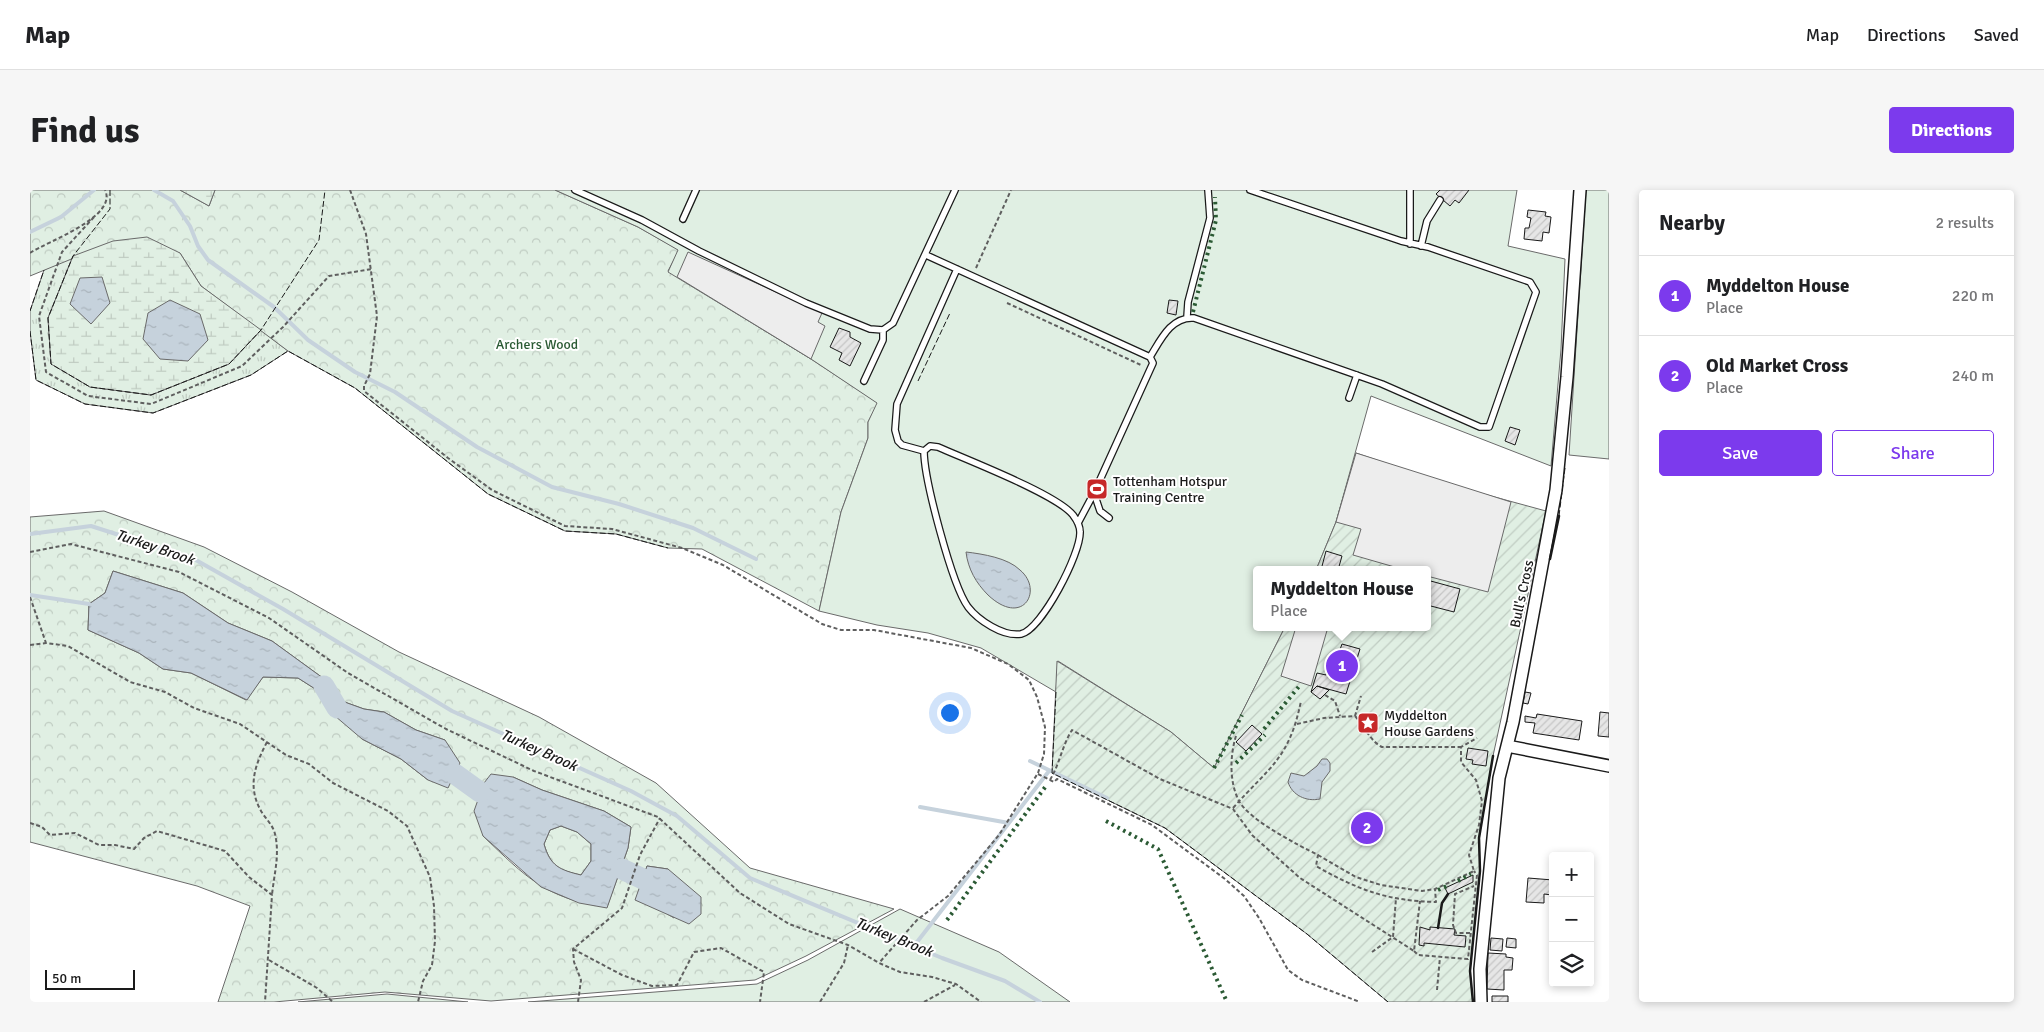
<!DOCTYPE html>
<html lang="en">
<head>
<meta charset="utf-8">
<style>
  body { margin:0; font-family:Signika,sans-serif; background:#f6f6f6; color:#202124 }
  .controls { position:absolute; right:15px; bottom:15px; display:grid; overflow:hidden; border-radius:5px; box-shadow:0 2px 8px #0003 }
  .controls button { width:45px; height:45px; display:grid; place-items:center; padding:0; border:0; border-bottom:1px solid #e0e0e0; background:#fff; color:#202124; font:25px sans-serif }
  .scale { position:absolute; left:15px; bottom:12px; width:90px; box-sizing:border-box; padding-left:5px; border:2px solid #1a1a1a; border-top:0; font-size:14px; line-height:18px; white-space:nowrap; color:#1a1a1a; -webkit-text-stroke:4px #fff; paint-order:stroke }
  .you { position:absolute; left:919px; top:522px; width:18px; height:18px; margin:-12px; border:4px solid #fff; border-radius:50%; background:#1a73e8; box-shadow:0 0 0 8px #1a73e833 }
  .badge { display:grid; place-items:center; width:32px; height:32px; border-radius:50%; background:#7c3aed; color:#fff; font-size:16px; font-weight:700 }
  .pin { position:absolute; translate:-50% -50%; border:2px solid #fff; box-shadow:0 1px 5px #0006 }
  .popup { position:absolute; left:1223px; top:376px; width:178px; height:65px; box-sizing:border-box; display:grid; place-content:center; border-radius:5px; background:#fff; filter:drop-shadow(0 1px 4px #0005); font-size:16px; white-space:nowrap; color:#757577 }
  .popup b { font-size:19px; color:#202124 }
  .popup::after { content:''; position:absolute; left:50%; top:100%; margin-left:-10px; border:10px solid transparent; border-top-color:#fff }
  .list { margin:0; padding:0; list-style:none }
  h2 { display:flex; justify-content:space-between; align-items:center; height:65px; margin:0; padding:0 20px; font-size:21px }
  h2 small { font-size:16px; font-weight:400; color:#757577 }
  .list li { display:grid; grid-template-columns:32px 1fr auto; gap:15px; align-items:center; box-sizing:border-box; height:80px; padding:0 20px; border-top:1px solid #e0e0e0 }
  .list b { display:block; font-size:19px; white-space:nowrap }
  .list p { margin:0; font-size:16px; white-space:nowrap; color:#757577 }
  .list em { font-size:16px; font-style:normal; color:#757577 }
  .actions { display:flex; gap:10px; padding:15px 20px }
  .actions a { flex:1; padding:11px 0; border:1px solid #7c3aed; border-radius:5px; text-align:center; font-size:18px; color:#7c3aed }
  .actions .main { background:#7c3aed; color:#fff }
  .icon { flex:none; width:28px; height:28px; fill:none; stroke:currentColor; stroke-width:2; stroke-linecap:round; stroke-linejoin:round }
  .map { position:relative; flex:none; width:1579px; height:812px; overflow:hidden; border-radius:5px }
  header { display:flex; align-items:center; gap:30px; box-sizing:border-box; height:70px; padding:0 25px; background:#fff; border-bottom:1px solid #e0e0e0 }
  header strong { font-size:24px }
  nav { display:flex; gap:28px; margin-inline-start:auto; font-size:18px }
  .intro { display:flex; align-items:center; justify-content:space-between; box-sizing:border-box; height:120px; padding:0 30px }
  h1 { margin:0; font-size:35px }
  .button { padding:12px 22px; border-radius:5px; background:#7c3aed; color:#fff; font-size:18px; font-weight:700 }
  main { display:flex; gap:30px; padding:0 30px }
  aside { flex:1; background:#fff; border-radius:5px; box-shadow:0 2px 8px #0003 }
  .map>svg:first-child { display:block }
</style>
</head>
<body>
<header>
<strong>Map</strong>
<nav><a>Map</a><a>Directions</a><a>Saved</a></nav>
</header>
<div class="intro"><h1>Find us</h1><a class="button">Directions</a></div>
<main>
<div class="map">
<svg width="1579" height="812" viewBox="0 0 1579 812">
  <defs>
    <pattern id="grass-tufts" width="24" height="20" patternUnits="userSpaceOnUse" patternTransform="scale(1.25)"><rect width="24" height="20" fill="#e0efe3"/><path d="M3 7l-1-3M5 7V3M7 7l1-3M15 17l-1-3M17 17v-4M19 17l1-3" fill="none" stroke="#c0ccc2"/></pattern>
    <pattern id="forest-crowns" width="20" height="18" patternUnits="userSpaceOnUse" patternTransform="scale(1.25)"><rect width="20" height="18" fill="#e0efe3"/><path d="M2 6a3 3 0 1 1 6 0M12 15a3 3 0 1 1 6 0" fill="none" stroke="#c0ccc2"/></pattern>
    <pattern id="wetland-marsh" width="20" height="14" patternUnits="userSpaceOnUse" patternTransform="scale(1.25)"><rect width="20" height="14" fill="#e0efe3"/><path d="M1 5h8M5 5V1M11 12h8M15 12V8" fill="none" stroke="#c0ccc2"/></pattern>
    <pattern id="garden-furrows" width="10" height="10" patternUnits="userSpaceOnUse" patternTransform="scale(1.25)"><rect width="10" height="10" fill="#e0efe3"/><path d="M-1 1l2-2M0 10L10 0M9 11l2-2" fill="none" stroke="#c0ccc2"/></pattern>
    <pattern id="water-ripples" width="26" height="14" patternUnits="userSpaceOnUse" patternTransform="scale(1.25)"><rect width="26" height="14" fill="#c6d2dc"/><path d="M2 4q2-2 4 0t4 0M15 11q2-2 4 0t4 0" fill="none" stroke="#aab4bc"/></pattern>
    <pattern id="building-hatch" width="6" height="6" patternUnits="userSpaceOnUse" patternTransform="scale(1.25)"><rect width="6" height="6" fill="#e6e6e6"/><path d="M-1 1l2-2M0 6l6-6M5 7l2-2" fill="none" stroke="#c5c5c5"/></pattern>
  </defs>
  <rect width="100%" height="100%" fill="#fff"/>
  <path fill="url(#grass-tufts)" stroke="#6a6a6a" d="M43,66l-25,62 3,45 39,24 61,8 78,-31 32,-34 27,21 -37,24 -98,38 -68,-9 -49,-24 -6,-49v-20l14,-41z"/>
  <path fill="url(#forest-crowns)" stroke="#6a6a6a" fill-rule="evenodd" d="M0,0h150l29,16 6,-16h340l83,37 41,23 -11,21 143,88 67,44 -10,19v16l-27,74 -22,99 -117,-62 -34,-1 -52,-14 -51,-3 -77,-37 -133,-106 -67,-37 -87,-65 -21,-33 -67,-11 -83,34z
    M74,321l100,36 88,45 107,60 140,65 117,66 94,85 144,41 -88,47 -51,24 -264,21 -106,-9 -111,10h-56l32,-96 -53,-20 -167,-44v-325zM83,381l70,22 45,30 44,18 55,40 -7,11 -22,-14 -35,-1 -17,23 -55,-27 -28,-4 -24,-16 -51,-23 1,-26 16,-11zM309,510l25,9 20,3 32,18 29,10 -17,40 -27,-21 -39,-20zM483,587l29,13 62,21 27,16 -3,21 -21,59c-61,-8 -81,-30 -124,-71zM617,676l21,3 6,49 -20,-12 -18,-6z
    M531,636l16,6 14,12v17l-10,14c-22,-5 -30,-8 -37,-31l6,-14z"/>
  <path fill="url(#wetland-marsh)" stroke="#6a6a6a" d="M150,0h35l-6,16z
    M117,47l33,16 21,33 60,44 -32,34 -78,31 -61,-8 -39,-23 -3,-46 25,-62 40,-15z"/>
  <path fill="#e0efe3" stroke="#6a6a6a" d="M525,0h962l-9,56 57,13 -4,90 -10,117 -180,-70 -35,126 -20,48h-59v57h28l-71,141 -43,-36 -113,-71 -2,31 -75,-44 -53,-15 -51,-8 -58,-14 22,-99 27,-74v-16l9,-19 -66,-44 -143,-87 10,-22 -40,-23z
    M1556,0h23v269l-40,-4z
    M870,719l99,43 71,50h-542l229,-18 51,-24z
    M357,804l81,8h-170z"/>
  <path fill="url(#garden-furrows)" stroke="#6a6a6a" d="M1326,263l91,31 99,27 -53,245 -14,82 1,33 -10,100 3,31h-85l-81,-68 -142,-106 -113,-55 5,-112 114,71 43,36 71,-141h142v-57h-111l20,-48z"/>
  <path fill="#ededed" stroke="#6a6a6a" d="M658,62l134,61 -4,9 7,4 -14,33 -134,-82z
    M1326,263l155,49 -23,90 -61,-16v-6h-22l-52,-15 8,-26 -25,-7z
    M1266,437h32l-17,59 -30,-10z"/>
  <path fill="url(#water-ripples)" stroke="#6a6a6a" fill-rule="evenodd" d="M72,87l8,26 -19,21 -21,-20 10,-26z
    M140,110l30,14 8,26 -20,21 -28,-2 -17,-20 5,-26z
    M936,362c17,2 42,6 54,18 24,20 3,58 -32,25 -12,-12 -20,-26 -22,-43z
    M83,381l70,22 45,30 44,18 55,40 -7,11 -22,-14 -35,-1 -16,23 -56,-27 -28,-4 -24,-16 -51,-23 1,-26 16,-11z
    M309,510l25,9 20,3 32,18 29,10 15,23 -12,25 -20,-8 -27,-21 -39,-20 -27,-23z
    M1292,569h5l3,4v8l-8,11 -2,17c-14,3 -28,-4 -32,-17l3,-9 13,3 13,-10z
    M461,584l22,3 29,13 62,21 27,16 -3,21 -21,60 -28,-5 -38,-16 -58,-51 -9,-25 10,-28zM531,636l16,6 14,12v17l-10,14c-21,-5 -31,-9 -37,-31l6,-14z
    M617,676l21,3 33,28v17l-12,10 -54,-24z"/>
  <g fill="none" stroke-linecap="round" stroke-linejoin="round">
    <path stroke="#c6d2dc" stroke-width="4" d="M124,0l19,11 17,25 8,20 10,14 66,47 34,33 47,32 40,20 82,55 75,40 67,17 74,24 63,31
      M0,42l31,-15 33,-27
      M0,344l61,-8 103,33 89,50 169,102 179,80 46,25 73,62 192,80 63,23 35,21
      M0,405l59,9
      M1000,571l77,37
      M890,617l89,16
      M884,756l135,-175"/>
    <path stroke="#c6d2dc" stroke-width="21" d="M294,496l13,22
      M425,584l25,18
      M592,679l21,10"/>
  </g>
  <path fill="url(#building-hatch)" stroke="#1a1a1a" d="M1410,0h29l-10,13 -4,-3 -5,6 -14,-12z
    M1498,20l18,2 -1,4 6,1 -2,16 -6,-1 -1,9 -18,-2 1,-11h4l2,-10 -4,-1z
    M1139,110l9,1 -2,14 -9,-2z
    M809,138l11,4v5l11,6 -11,23 -11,-6 3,-7 -12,-6z
    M1480,237l10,3 -5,15 -10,-4z
    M1296,361l16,5 -4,14h-17z
    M1397,390l33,9 -6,23 -27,-7z
    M1312,454l18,5 -14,45 -29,-8 -6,6 6,-19 9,2 5,-19 6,2z
    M1287,496l12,4 -9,9 -9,-7z
    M1495,502l6,1 -3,11 -5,-1z
    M1570,522l9,1v24l-11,-1z
    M1507,524l45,7 -3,19 -46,-7 2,-10 -10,-1v-6l11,2z
    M1222,535l10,9 -16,17 -10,-9z
    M1438,558l20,3 -2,15 -14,-2 1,-4 -7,-1z
    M1443,685v7l-25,12 -3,-6z
    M1498,688l25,2 -1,15 -8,-1v9l-18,-1z
    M1390,737l10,3v-3l25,2 -1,6 12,1 -1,11 -41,-4v3l-5,-1z
    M1461,748l12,1 -1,12 -12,-1z
    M1477,748l9,1v9l-10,-1z
    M1458,763l18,1v3l7,1 -1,12h-8v20l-17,-1z
    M1462,806h16v6h-16z"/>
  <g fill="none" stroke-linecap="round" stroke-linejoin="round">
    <g stroke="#1a1a1a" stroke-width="8">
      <path id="service" d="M545,0l67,30 57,31 107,52 64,26 13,1 10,-7 62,-133
        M653,29l13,-29
        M1380,54v-54
        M1391,56l6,-25 13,-21
        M896,65l224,102c10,-16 21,-41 44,-39l188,66 98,43h9l47,-135 -6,-10 -102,-35 -27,-6 -151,-51
        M1157,127l1,-15 22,-84 -2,-28
        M834,191l19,-41v-10
        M1319,208l8,-23
        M900,256l8,1c29,13 118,47 135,68 3,4 7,11 7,17 1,21 -38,97 -59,102 -18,3 -43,-14 -53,-27 -16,-22 -44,-128 -44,-156z
        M894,261l-22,-6 -4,-4 -3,-11 2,-26 60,-135
        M1064,303l6,18 9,7
        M1048,333l16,-30 59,-130 -3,-6"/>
    </g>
    <g stroke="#1a1a1a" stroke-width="14">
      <path id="minor" d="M1477,556l102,20
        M1451,812l-1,-33 19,-191 14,-56 43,-232 11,-113 13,-187"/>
    </g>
    <path stroke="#5f5f5f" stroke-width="2" stroke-dasharray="4 2.5" stroke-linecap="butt" d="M320,0l16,44 11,82 -7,58 -6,12v5l84,67 44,32 73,36 47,3 70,19 41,17 99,59 19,6h33l97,18 37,16 21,16 8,17 8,30 -1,27 -6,19 -39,62 -51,61 -31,24 -38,43
      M64,27l-32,35 -23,64 7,56 42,24 63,8 91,-38 41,-39 46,-51 43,-7
      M0,63c18,-12 88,-36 75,-63
      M946,78l35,-78
      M977,113l134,62
      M0,362l41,-8 108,28 90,46 79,55 98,56 88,42 124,46 82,76 49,31 59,21 31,18 21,9 32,5 24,7 25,18
      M0,407l16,46
      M0,455l16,-2 22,3 62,36 35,10 29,16 46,16 46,31 23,9 24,19 55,28 19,15 23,51 4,29 1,35 -3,24 -9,16 -5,21
      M1295,505l10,6 5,15
      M1325,526c10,11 15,25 27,31h79
      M1267,534l27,-6 31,-2 6,-20
      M1206,546c-6,19 -7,46 3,65 10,19 59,44 79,54l-2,11c42,24 72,35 120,36l-1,-13
      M237,552c-12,23 -20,44 -6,69 4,7 12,14 14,23 5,21 -1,40 -3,61
      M1008,584l16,8 3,-3 95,46 73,54 19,17 15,22 29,52 14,10 58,22
      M1020,590c10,-17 12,-34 22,-50l88,49 73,30 19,26 48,43 114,73 6,-50
      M1203,618c36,-41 56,-48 68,-107
      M0,633l12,4 8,8 25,-2 24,12h16l19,4 10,-11 13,-7 68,20 24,26 23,18 -7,107
      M1288,665l38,22 25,8 41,6 13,-2 39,-18 -5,-16 10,-30 3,-24 -6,-21 -15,-18v-15l16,-9
      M1440,743h-14l-3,-8 2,-31 19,-8
      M543,759l49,26 30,11 25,-1 17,-33 27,-4 43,24 -4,30
      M1384,761l4,4 50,4 9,-84 -3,-4
      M1342,762l21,-15 3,-39
      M239,770l48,28 16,14
      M1407,800l3,-33
      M548,812l3,-22 -7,-18 -1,-13 49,-41 18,-53 20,-37
      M790,812l24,-39 4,-18
      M894,812l31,-17"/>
    <use href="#service" stroke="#fff" stroke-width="5.5"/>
    <use href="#minor" stroke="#fff" stroke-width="11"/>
    <path stroke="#2b5a34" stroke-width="4" stroke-dasharray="2.5 4" stroke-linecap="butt" d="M1163,122l23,-92 -1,-23
      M1234,539l37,-45
      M1206,573l29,-28
      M1184,578l28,-53
      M1076,631l52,28 69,153
      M1428,691l13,-7
      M1408,700l9,-4
      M917,730l99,-134"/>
    <path stroke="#1a1a1a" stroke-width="1" stroke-dasharray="6 2.5" stroke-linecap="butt" d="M80,0v19l-37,47 -25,62 3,46 39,23 61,8 78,-31 32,-34 58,-90 6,-50
      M0,121l14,-41
      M0,141l6,49 49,24 68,9 98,-38 37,-24 67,37 133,106 77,37 51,3 52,14
      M888,191l32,-68
      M1529,326l6,-48
      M1026,502l-4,81 113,55 142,106 81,68"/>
    <path stroke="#1a1a1a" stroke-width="2.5" d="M1520,369l9,-43
      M1408,738l4,-25 6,-9
      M1443,812l-3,-31 10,-100 -1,-33 14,-82"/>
  </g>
  <defs>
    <g id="stadium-square" transform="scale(1.125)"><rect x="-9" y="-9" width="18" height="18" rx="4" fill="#c62828" stroke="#fff"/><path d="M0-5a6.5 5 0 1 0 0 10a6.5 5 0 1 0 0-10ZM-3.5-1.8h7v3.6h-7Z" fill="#fff"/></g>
    <g id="sight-square" transform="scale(1.125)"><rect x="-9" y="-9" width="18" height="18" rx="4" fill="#c62828" stroke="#fff"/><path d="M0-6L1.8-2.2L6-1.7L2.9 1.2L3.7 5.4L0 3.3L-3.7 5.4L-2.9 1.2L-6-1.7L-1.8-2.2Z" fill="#fff"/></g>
  </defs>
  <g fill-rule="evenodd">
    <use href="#stadium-square" x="1067" y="299"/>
    <use href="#sight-square" x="1338" y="533"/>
  </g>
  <g text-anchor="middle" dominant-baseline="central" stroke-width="4" stroke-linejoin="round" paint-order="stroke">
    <g font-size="14" fill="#2b5a34" stroke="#fff">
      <text x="507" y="154">Archers Wood</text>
    </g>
    <g font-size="14" fill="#1a1a1a" stroke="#fff" text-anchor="start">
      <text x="1083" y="291">Tottenham Hotspur<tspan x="1083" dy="16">Training Centre</tspan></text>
      <text x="1354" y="525">Myddelton<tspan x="1354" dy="16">House Gardens</tspan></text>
    </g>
    <g font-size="14" fill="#1a1a1a" stroke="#fff">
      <text transform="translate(1492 404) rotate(-78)">Bull's Cross</text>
    </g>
    <g font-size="15" font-style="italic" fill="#1a1a1a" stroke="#fff">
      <text transform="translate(125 357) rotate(19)">Turkey Brook</text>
      <text transform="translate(509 560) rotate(24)">Turkey Brook</text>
      <text transform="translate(864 747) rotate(22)">Turkey Brook</text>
    </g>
  </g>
</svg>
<div class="controls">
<button>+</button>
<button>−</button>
<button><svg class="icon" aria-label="layers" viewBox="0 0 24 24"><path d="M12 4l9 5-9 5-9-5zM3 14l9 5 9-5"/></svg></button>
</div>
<div class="scale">50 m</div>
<div class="you"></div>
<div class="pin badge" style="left:1312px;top:476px">1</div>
<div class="popup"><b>Myddelton House</b>Place</div>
<div class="pin badge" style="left:1337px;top:638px">2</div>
</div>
<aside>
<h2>Nearby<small>2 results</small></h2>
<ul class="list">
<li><span class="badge">1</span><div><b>Myddelton House</b><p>Place</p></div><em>220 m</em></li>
<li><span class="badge">2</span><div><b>Old Market Cross</b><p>Place</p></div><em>240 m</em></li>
</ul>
<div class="actions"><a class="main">Save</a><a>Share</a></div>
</aside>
</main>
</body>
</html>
